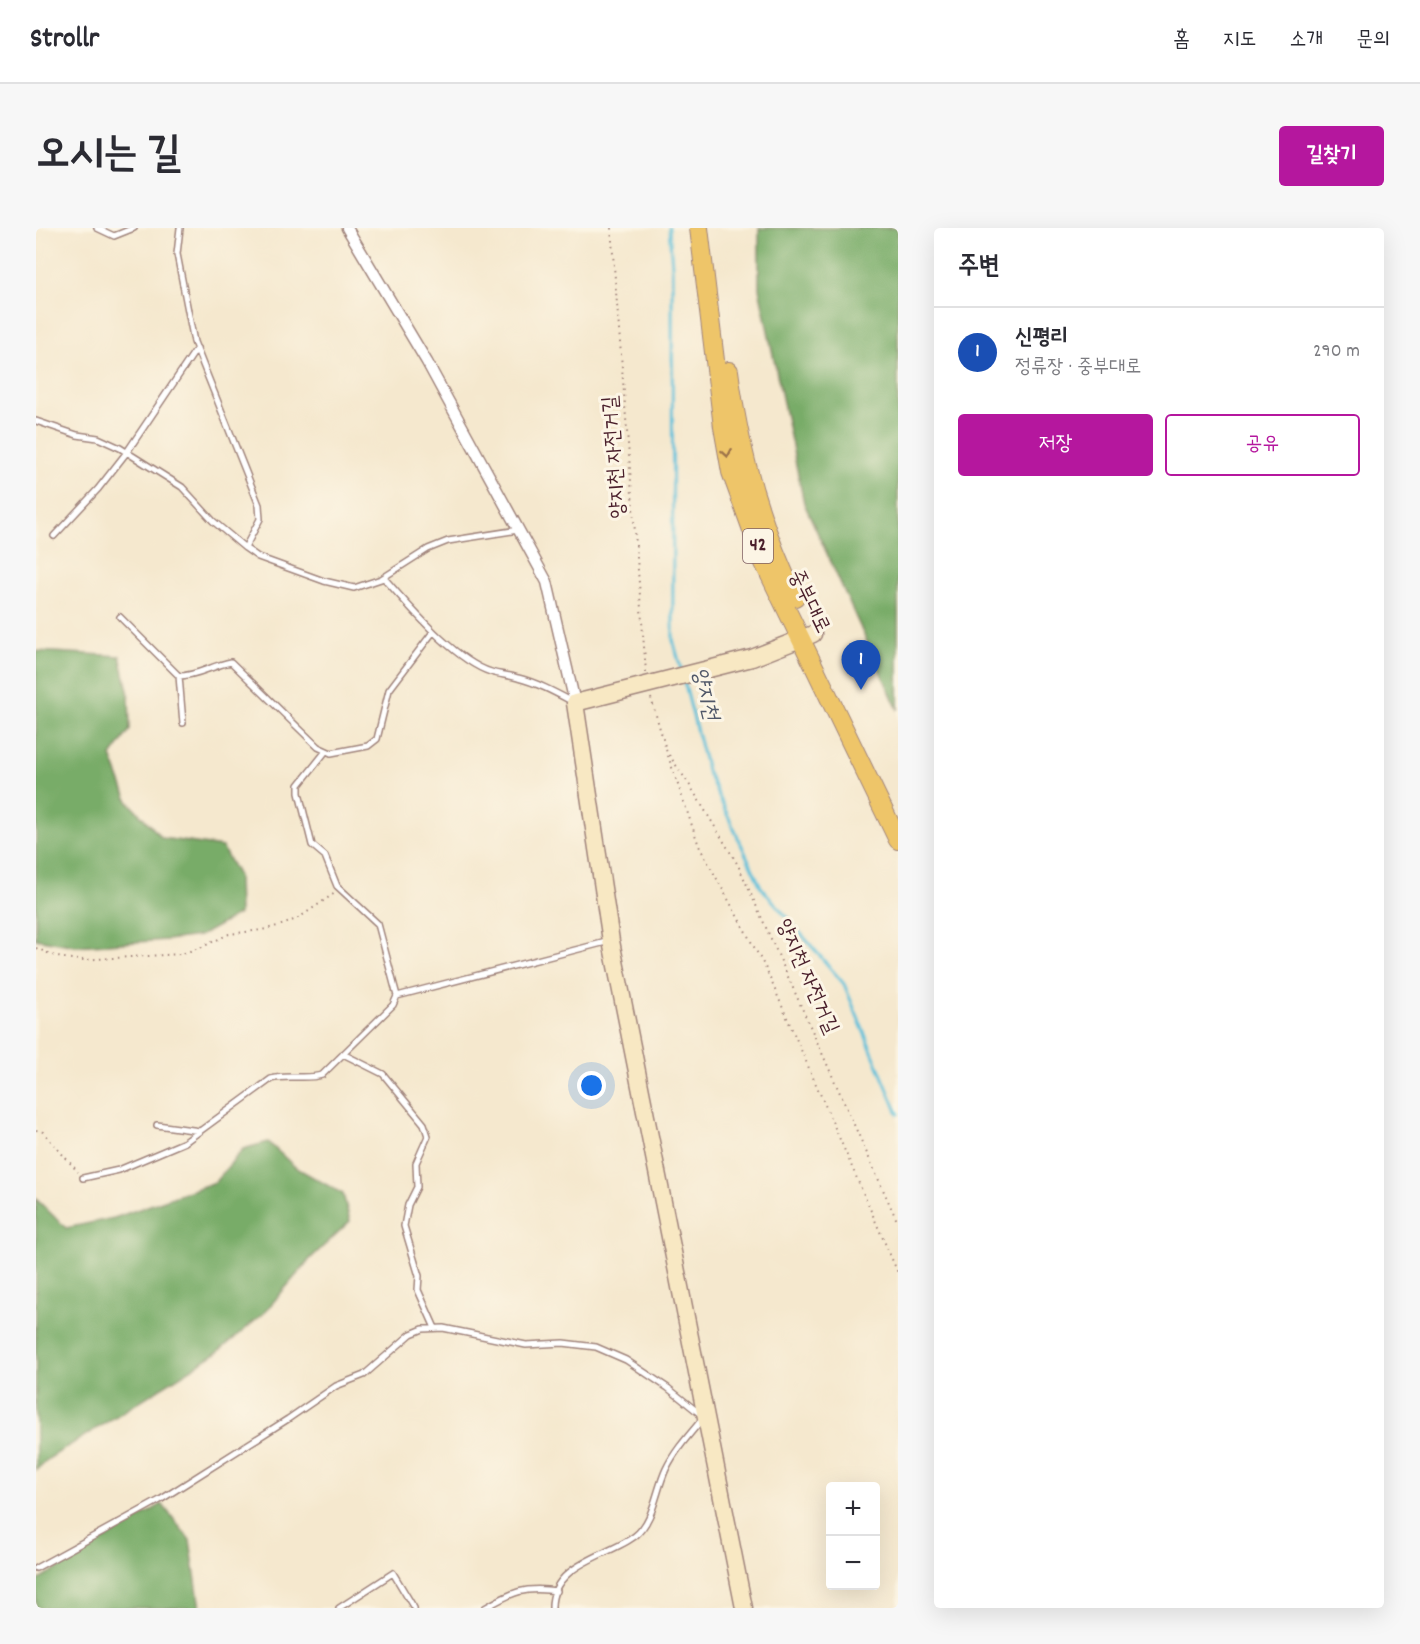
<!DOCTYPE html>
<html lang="ko">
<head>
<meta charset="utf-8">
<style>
  body { margin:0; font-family:Dekko,"Poor Story",sans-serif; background:#f7f7f7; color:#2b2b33 }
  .controls { position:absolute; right:18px; bottom:18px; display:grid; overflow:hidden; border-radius:6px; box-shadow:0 6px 24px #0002 }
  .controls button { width:54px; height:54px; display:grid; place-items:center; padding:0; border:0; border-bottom:2px solid #e1e1e2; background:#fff; color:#2b2b33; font:30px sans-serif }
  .you { position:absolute; left:556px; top:858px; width:21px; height:21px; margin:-15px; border:4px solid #fff; border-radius:50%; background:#1a73e8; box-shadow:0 0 0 9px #1a73e833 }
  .badge { display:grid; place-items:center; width:39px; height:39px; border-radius:50%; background:#b5179e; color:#fff; font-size:20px; font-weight:700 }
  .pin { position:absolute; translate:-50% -50px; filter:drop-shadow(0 2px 3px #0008) }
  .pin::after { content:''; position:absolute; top:32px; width:21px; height:18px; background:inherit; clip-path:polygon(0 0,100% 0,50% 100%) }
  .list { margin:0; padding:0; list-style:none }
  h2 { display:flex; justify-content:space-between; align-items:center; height:78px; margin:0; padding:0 24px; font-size:26px }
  h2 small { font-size:20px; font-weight:400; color:#7c7c81 }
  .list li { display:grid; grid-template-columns:39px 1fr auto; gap:18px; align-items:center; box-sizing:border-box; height:90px; padding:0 24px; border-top:2px solid #e1e1e2 }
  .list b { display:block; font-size:22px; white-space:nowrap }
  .list p { margin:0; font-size:20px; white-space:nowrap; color:#7c7c81 }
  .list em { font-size:20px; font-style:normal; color:#7c7c81 }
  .actions { display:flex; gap:12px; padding:18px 24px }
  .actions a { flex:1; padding:14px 0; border:2px solid #b5179e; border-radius:6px; text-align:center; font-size:21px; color:#b5179e }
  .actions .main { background:#b5179e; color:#fff }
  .map { position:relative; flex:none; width:862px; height:1380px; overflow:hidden; border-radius:6px }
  header { display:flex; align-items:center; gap:36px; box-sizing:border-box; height:84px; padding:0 30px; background:#fff; border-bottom:2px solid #e1e1e2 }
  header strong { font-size:28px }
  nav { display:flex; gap:33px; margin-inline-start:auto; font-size:21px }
  .intro { display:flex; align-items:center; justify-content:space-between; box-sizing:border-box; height:144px; padding:0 36px }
  h1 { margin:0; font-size:42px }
  .button { padding:15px 27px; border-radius:6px; background:#b5179e; color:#fff; font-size:21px; font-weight:700 }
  main { display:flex; gap:36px; padding:0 36px }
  aside { flex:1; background:#fff; border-radius:6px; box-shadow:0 6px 24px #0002 }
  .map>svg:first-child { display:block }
</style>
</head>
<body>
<header>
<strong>Strollr</strong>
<nav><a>홈</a><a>지도</a><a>소개</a><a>문의</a></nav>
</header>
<div class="intro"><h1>오시는 길</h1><a class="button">길찾기</a></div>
<main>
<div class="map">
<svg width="862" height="1380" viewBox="0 0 862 1380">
  <rect width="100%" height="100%" fill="#fcf5e5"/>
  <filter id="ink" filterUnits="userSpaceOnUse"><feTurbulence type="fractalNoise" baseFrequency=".0167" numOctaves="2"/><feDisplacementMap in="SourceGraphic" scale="12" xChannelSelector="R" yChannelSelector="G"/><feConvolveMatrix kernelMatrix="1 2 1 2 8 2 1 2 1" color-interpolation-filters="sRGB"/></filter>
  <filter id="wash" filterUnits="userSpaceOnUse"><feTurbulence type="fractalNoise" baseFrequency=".008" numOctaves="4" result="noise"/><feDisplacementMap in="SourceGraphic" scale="24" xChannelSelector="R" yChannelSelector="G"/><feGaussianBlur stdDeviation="1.35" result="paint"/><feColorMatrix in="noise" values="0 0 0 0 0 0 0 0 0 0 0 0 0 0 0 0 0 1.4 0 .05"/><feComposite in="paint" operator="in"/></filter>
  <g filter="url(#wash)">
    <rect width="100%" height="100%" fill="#f5e8ce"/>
    <path fill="#78ac68" stroke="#61664a" stroke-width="1.5" d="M723,0h139v482l-94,-207 -45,-215z
      M0,423l84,5 9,39 1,35 -19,26 17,45 34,37 60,9 16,29 1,38 -39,22 -33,4 -91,6 -40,-7z
      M232,914l27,25 48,27 7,27 -39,37 -48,56 -45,38 -170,107 -12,11v-271l30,29 48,-10 101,-36 28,-33z
      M126,1276l28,36 10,68h-164v-26z"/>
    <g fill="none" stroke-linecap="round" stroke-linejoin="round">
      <path stroke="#5cc0da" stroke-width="3" d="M633,0l3,38 1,374 8,29
        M648,453l23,90 54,116 83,97 54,130"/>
    </g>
  </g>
  <g filter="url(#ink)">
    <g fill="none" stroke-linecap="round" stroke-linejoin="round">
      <g stroke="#a0847c" stroke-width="8">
        <path id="lane" d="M61,0l17,8 20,-8
          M144,0l-3,26 17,88 65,163 1,14 -15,29
          M0,193l41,14 21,3 22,10 62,39 31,34 32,27 13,9 66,24 30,7 27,-9 47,-30 20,-8 70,-11
          M18,308l44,-47 29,-37 70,-104
          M348,350c26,29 70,82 107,94 9,3 19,3 27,6 20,5 38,15 55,24
          M84,389l59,59c18,0 34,-11 52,-14l87,85 13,6 37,-7 9,-7 12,-49 44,-58
          M143,448l4,47
          M361,768l213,-55
          M307,826l40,20 41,50 4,12 -12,27 1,24 -9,18 -4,21 15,50 -1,14 17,38
          M121,897l43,6
          M47,950l36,-8 66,-28 86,-63c17,-5 34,1 51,-4l71,-70 4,-9 -19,-72 -41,-38 -12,-30 -13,-11 -13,-52v-8l27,-34
          M0,1340l124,-68 128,-81 48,-33 28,-11 47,-41 12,-5 20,-1 83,17 37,-2 33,4 30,13 42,28 36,29c-14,17 -29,33 -38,52 -10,21 -12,52 -31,67 -26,20 -84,28 -83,72
          M303,1380l54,-35 21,35
          M449,1380c27,-16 40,-22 72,-17"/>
      </g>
      <g stroke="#a0847c" stroke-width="13">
        <path id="street" d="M311,0l80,134 120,220 28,121"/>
      </g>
      <g stroke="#a0847c" stroke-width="19">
        <path id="secondary" d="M708,1380l-133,-667 -36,-238 177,-45 61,-24"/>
      </g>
      <g stroke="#a0847c" stroke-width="20">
        <path id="primary" d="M663,0l24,199 8,45 33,91 134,277
          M693,143c10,79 31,154 66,226"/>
      </g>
      <path stroke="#a0847c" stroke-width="2" stroke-dasharray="1.5 4.5" stroke-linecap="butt" d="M575,0l35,444
        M615,470l16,55 32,93 66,121 133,306
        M633,527l20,29 49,81 160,358
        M0,720l21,9 23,3 101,-6 21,-7 27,-13 33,-4 23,-6 15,-7 35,-24
        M0,902l7,2 35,40"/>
      <use href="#lane" stroke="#fff" stroke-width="5"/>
      <use href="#street" stroke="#fff" stroke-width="10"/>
      <use href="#secondary" stroke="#f8e8c3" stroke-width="16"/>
      <use href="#primary" stroke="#eec569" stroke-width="18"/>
    </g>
    <defs><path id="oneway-chevron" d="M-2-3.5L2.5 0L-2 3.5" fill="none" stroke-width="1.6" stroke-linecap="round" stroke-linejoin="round" transform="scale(1.5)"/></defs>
    <use stroke="#9c724a" href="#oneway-chevron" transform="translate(691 225) rotate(80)"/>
  </g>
  <g text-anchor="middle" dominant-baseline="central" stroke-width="6" stroke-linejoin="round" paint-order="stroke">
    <rect fill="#fcf5e5" stroke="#7f5f63" stroke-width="1.5" x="707" y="301" width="30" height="34" rx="4.5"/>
    <g font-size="20" font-weight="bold" fill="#4a1f2b">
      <text x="722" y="318">42</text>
    </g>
    <g font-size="21" fill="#4a1f2b" stroke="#fcf5e5">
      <text transform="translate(580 229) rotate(-94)">양지천 자전거길</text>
      <text transform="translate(772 374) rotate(64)">중부대로</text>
      <text transform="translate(770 749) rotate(66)">양지천 자전거길</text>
    </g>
    <g font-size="22" font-style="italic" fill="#505768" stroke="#fcf5e5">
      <text transform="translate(668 466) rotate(76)">양지천</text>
    </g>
  </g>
</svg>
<div class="controls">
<button>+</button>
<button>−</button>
</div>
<div class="you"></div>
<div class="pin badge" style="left:825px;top:462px;background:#1a4fb4">1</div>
</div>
<aside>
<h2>주변<small></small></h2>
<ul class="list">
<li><span class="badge" style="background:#1a4fb4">1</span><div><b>신평리</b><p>정류장 · 중부대로</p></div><em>290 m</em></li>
</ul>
<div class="actions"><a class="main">저장</a><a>공유</a></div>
</aside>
</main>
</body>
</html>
